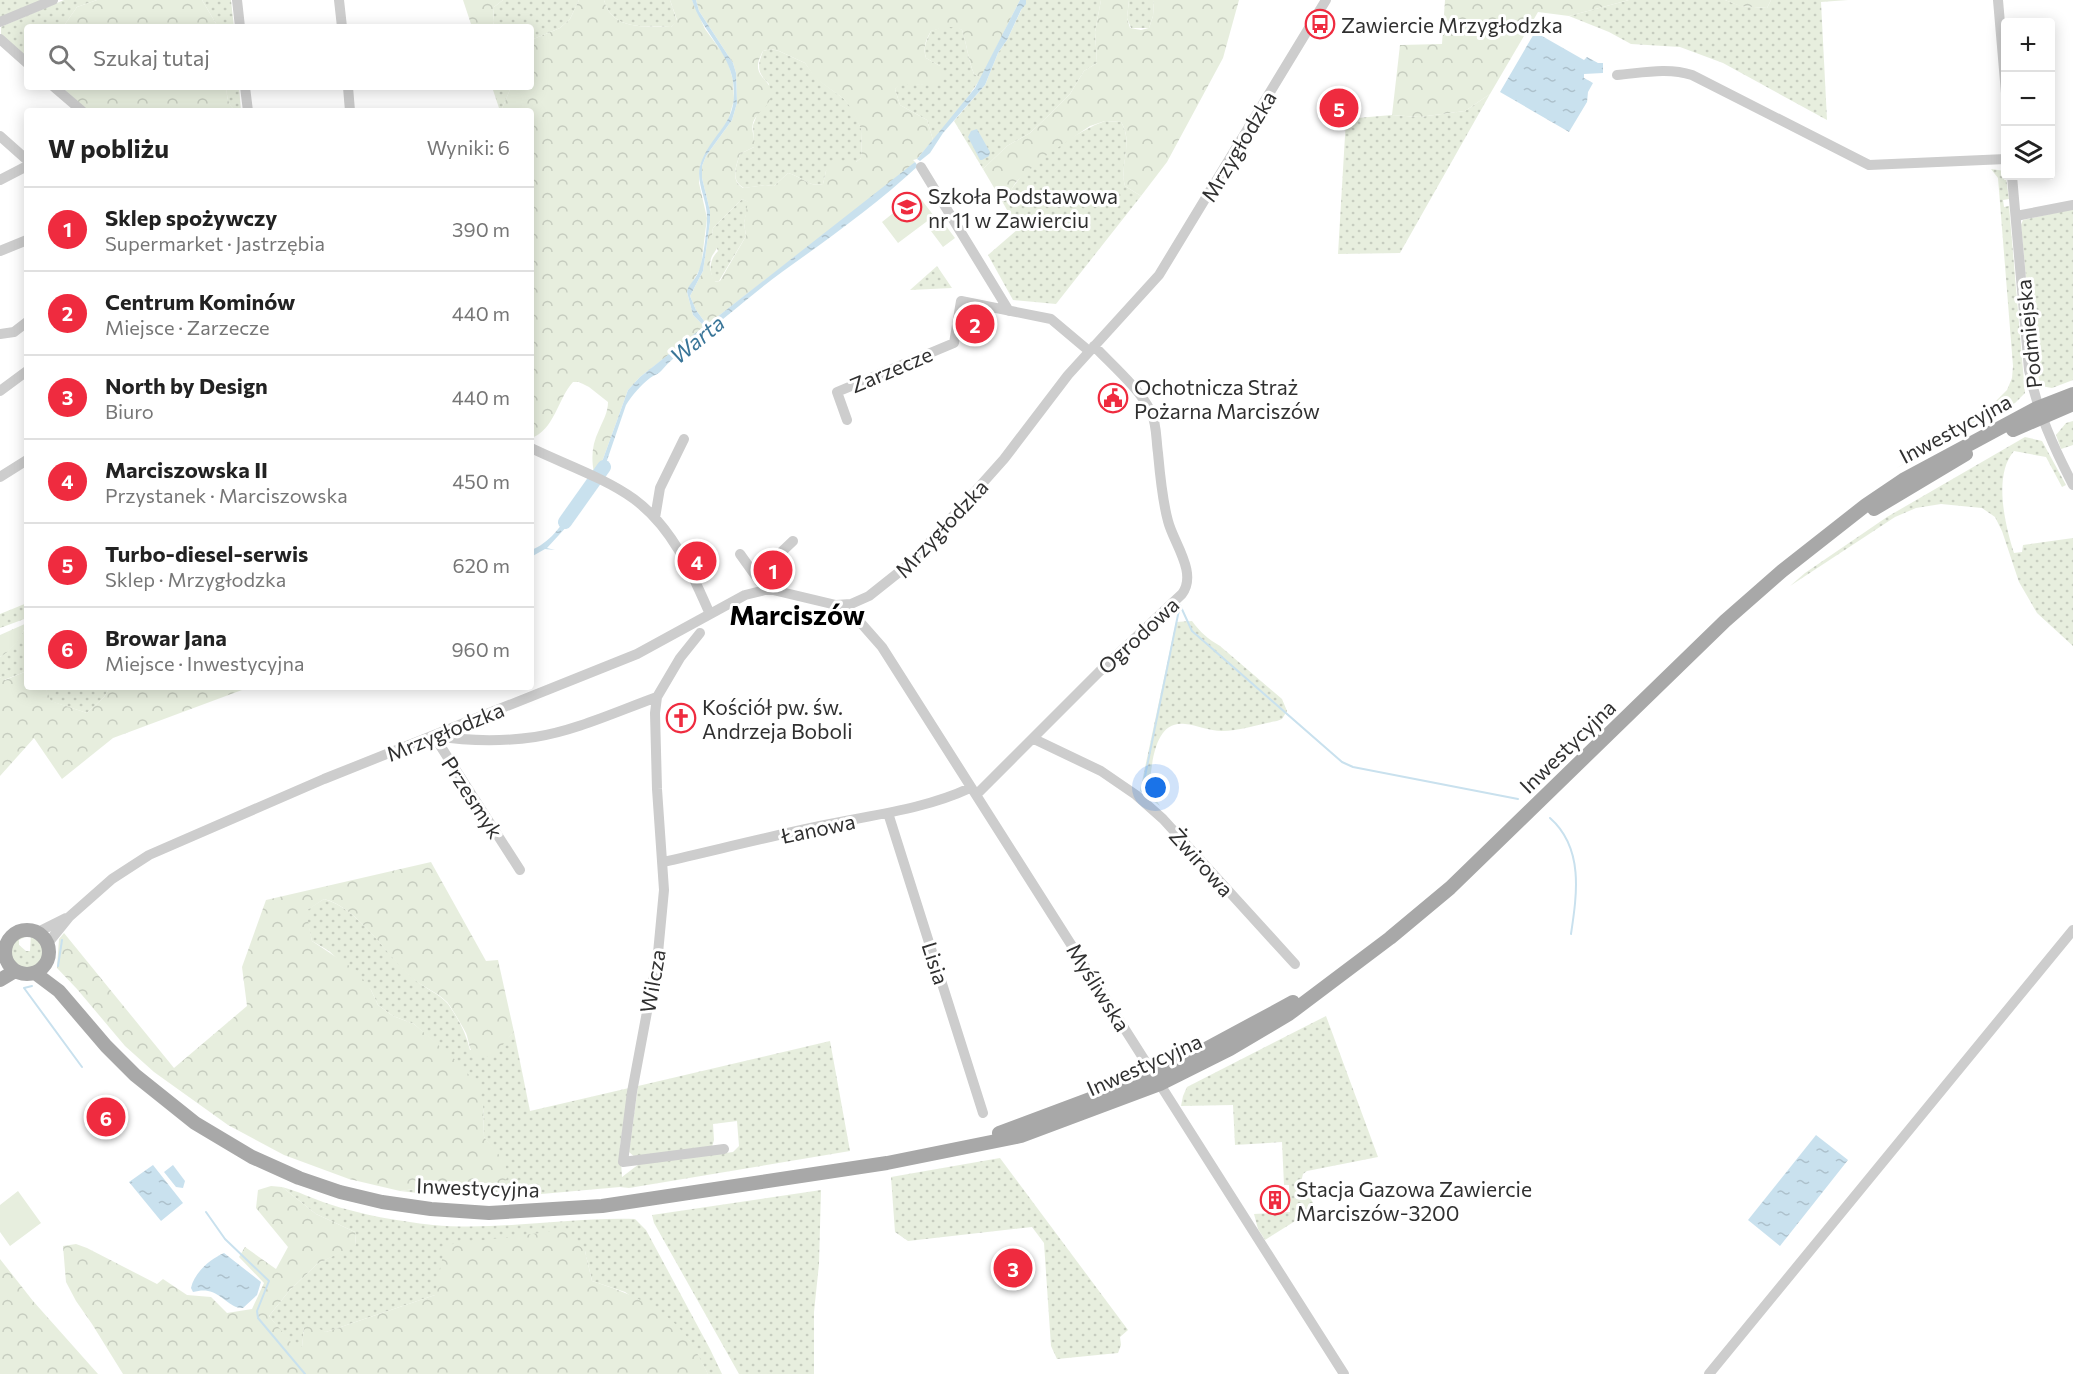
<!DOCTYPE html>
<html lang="pl">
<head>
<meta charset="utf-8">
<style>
  body { margin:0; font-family:Commissioner,sans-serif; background:#f6f6f6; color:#222 }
  .controls { position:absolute; right:18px; top:18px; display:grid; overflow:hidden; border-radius:6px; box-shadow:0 3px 15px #0003 }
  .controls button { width:54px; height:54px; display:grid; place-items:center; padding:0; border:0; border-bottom:2px solid #e0e0e0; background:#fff; color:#222; font:30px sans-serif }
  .you { position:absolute; left:1156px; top:788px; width:21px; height:21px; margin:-15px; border:4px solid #fff; border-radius:50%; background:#1a73e8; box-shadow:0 0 0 9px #1a73e833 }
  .badge { display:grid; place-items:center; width:39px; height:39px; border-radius:50%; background:#ef2b3f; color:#fff; font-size:20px; font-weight:700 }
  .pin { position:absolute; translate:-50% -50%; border:3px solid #fff; box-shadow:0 2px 6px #0006 }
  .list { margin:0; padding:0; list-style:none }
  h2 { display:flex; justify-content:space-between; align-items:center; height:78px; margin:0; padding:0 24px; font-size:26px }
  h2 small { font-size:20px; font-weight:400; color:#767676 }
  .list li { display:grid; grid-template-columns:39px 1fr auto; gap:18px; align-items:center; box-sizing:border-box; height:84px; padding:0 24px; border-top:2px solid #e0e0e0 }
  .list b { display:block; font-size:22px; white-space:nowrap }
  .list p { margin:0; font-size:20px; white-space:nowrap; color:#767676 }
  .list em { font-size:20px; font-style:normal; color:#767676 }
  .icon { flex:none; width:33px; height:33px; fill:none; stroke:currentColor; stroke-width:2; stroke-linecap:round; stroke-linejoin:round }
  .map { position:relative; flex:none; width:2073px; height:1374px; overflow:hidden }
  .search { position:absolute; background:#fff; box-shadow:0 3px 15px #0003; left:24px; top:24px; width:510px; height:66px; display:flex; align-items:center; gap:15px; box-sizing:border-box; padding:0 21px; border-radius:6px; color:#767676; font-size:22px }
  .panel { position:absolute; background:#fff; box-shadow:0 3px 15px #0003; left:24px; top:108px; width:510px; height:582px; border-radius:6px }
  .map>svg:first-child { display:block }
</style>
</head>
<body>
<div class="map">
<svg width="2073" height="1374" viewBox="0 0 2073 1374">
  <defs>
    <pattern id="grass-dots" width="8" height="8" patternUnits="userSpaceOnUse" patternTransform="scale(1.5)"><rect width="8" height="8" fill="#e7eede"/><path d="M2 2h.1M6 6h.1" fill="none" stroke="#c6ccbf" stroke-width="1.8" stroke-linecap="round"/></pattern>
    <pattern id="forest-crowns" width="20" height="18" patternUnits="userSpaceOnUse" patternTransform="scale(1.5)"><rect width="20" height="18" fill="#e7eede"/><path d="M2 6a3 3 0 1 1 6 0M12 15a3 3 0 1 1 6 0" fill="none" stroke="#c6ccbf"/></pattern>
    <pattern id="water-ripples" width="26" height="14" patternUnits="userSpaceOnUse" patternTransform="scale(1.5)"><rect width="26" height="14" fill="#c9e1ee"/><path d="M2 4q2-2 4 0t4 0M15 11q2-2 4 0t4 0" fill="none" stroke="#adc1cc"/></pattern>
  </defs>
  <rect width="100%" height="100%" fill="#fff"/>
  <path fill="url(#grass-dots)" d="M0,0h43l-43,18z
    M64,0h33l-20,7 -14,20h-36v32l-26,-24v-8l4,-2z
    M202,0h29l3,27h-16z
    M503,0h76l-9,19 -10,9 -29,12v-13h-36l-2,-5 1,-15z
    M604,0h66l7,21 -6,6c-26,-1 -59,4 -67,-27z
    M1026,0h75l-6,32 2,31 -13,8 -14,23 -21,21 -19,18 -23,13 -24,23 -29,-48 31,-36 13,-32 9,-13z
    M1129,0h25l-1,16 -4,12h-18l-4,-10z
    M1629,0h96l16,6 26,2 4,-8h77l-27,2 6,118 -104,-57 -43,-16 -49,-3 -22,-12 -40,-16z
    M943,27h14l5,3c5,15 6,29 12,44l7,4 -22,32 -26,30 -6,-20 -27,-15 -5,-16c7,-8 18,-5 27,-4l18,-19 -14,-8c-3,-10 0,-17 5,-27z
    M771,49l8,2 26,12 11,15 28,21 8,9 10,23 -1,27 -5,4 -30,9 -3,13c-14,4 -22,-8 -35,-11l-14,13 -9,-1 -21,3c-14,-8 -8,-21 -4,-34l14,-7 -1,-22 16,-41c-12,-11 -12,-18 -6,-33z
    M227,87h12l2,24c-12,0 -15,-14 -14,-24z
    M492,87h19l-10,24h-1z
    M1490,94l-90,159 -62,1 8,-135 46,-4 27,2 46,-6z
    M1105,121l16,1c13,21 -2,43 4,64l16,10 -85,108 -43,-4 -25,-45 30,-26 -15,-26c4,-7 8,-14 13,-20 16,-22 63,-53 89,-62z
    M1991,169l14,2 4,28 -6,1 1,7 5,-1 16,187 -10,10 -75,39 -43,26 94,-62 16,-16 5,-12 1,-12 -15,-188z
    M742,199l7,3 -5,21 2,13 -27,45 -5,1c-5,-11 -5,-22 4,-31l-6,-16 1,-7z
    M2073,209v171l-21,8 -11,-2 -7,-24 -13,-137 2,-5z
    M937,266l15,22 -42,2z
    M2073,421v24l-12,4 -5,-14 10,-12z
    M2025,437l17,4 24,44 -4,2 -16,-30 -32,-6c-21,24 -9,74 0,102l8,-1 1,-7 50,-7v108l-36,-33 -18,-31 -17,-51 -7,-14 -13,-9 -41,-4 -25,4 -21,9 -105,69 15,-13 82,-56z
    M27,603v15l-27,10v-14z
    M1192,621c8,11 16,18 28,25l62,53 5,12 -5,8 -5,2c-18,3 -37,10 -55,10 -13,0 -25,-6 -37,-7 -32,-4 -33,43 -36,65l11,17 -20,-15 36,-169z
    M27,625v46l-23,9 -4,-3v-20c13,-8 20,-20 27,-32z
    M45,687h65l-6,10 -17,16 -37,-12z
    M324,899c36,10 62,56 90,80 10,9 26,15 34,25 10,14 18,29 22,46l35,-9 9,-9 16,79 99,-23 -9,58 2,31 17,-13 94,-12 6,-6 -2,-25 -24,3 1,16 -2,7 -76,11 -7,-6 9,-66 192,-45 20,110 -221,37 -9,-1 -101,9 -83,-1 -36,-4 63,-9 32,3 -1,-35 -10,-13 -1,-32 -47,-61 -22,-20 -21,-8 -15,-11 -7,-15 -42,-39 -17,-10 -7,-30z
    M25,934v3l-6,3v5l7,6h4l1,-17c13,5 17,16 11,28l-12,8 -14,-4 -7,-12 4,-14z
    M1326,1016l52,141 -71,14 -4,3 -2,8 15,26 -51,32 -7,-11 -4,-15 36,-2 -1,-27h-5l-2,-43 -47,3 -2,-40 -52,1 2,-10 4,-9z
    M1000,1158l128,172 -8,7 1,8 -3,8 -61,6 -6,-13 -7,-103 -12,-16 -124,14 -13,-9 -4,-55z
    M282,1187c16,4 31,12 47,17 33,11 69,17 104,21 67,6 134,-8 202,-6l11,11 64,119 12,25h-14l-19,-34 -64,-48 -33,-11 -7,-30 -150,44 -109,37 -22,-5 -2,21 -8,-1 -25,-31 20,-25 28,-27 39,-20 -1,-12 -39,-18z
    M821,1190l-2,74 -5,48v62h-75l-85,-151 -2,-8z"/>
  <path fill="url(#forest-crowns)" fill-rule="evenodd" d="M97,0h105l16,27h-155l14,-20z
    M463,0h40l-9,7 -1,15 2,5h-23z
    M579,0h25c8,31 41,26 67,27l6,-7 -7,-20h22l13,29 22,30 6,21 1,20 -6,21 -17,24 -11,20 -1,18 8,35 -6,49 -14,25 6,23 10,10 -1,4 -62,48 -12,13 -30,83h-4c-3,-15 -2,-29 5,-43 4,-10 9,-17 9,-28l-19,-15 -10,-5h-6c-15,16 -19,49 -42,56v-327h-30l10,-24h20v-47l29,-12 10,-9z
    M696,0h324l-39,78 -7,-4c-6,-15 -7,-29 -12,-44 -10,-6 -21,-2 -31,1 -6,10 -8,17 -5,27l14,8 4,6 -3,10c-7,1 -14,3 -21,3 -9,0 -17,-3 -25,4l5,16 27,15 6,20 -16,19 -4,1 2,2 -4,5 -204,158 -11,-15 -6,-14 13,-25 7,-49v-11l-8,-33v-12l4,-10 26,-36 5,-17 -1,-30 -3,-10 -34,-52zM771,49l8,2 26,12 10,15 29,21 7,9 11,23 -1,27 -5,4 -20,-1 -10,10 -3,13c-14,4 -22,-8 -35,-11l-14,13 -9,-1 -22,3c-13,-8 -7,-22 -3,-34l14,-7c1,-9 -3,-16 -1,-24 4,-12 17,-16 18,-28 2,-13 -14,-17 -13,-30 0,-4 3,-10 5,-14zM742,199l6,3 -4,21 2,13 -26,45 -5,1c-4,-7 -7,-18 -3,-26 5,-8 11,-14 0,-21l1,-7z
    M1101,0h28l-2,18 3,10 11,2 8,-2 4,-12 1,-16h85l-16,58 -56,104 -26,34 -16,-10c-6,-21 9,-44 -4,-64l-16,-1 -15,5 -46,31 -28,25 -13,21 -20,-34 24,-23 23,-13 19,-18 21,-21 14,-23 13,-8 -2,-31z
    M1445,0h184l-60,16 -31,-4 -48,82 -25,17 -46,6 -27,-2 8,-70 42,-1z
    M1725,0h46l-4,8 -27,-2z
    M62,87h165c-1,9 1,18 9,24h-148z
    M27,623c-5,13 -14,27 -27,34v-22z
    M27,671v16h18l6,14 36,12 17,-16 6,-10h140l-137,51 -51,41 -28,-41 -34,38v-99l5,3z
    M431,862l55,99 12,-1 16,72c-8,8 -19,26 -31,25 -15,-1 -13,-14 -17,-24 -2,-4 -16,-28 -19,-31 -10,-10 -24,-15 -35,-24 -26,-23 -53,-70 -88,-79l-18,12 6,30 45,30 14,19 7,15 15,11 21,8 45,39 20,24 4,18 1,32 21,25 2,16 -4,6 -40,-2 -63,9 -51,-12 -65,-24 -56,-30 -74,-53 -29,-26 -48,-57 -20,-21 2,-29 5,-6 110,135 73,-62 -5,-39 24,-67z
    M271,1186l11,1 34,27 39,18 1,13 -39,19 -28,27 -20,25 26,31h7l2,-20 7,-2 15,7 109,-37 10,-50 119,-15 21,21 7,30c37,12 74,26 98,60 7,11 12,22 18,33h-585l-31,-50 -16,-23 -10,-19 -3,-36 13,-2 11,4 70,36 6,-5 24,16 24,2 16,16 25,-4 12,-26 -25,-26 6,-10 31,22 12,-22 -32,-39 2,-18z
    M0,1259l33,42 65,73h-98z"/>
  <path fill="#e7eede" d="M917,194l17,22 -36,27 -16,-21z
    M940,218l15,20 -12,9 -15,-20z
    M18,1191l23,32 -31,23 -10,-14v-27z"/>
  <path fill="url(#water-ripples)" d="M692,0h4l3,11 34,52 3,10 1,30 -5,17 -26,36 -4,10v12l8,33v11l-7,49 -13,25 6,14 11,15 208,-163 3,4c-42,39 -90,73 -136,106 -26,19 -51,41 -75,60 -16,13 -32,23 -45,38 -3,4 -8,5 -12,8 -10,8 -17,16 -24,27l-24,70 -4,-2 30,-83 12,-13 62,-49 1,-3 -10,-10 -6,-23c1,-7 8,-12 11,-19 5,-11 9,-42 9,-54 1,-20 -14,-39 -5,-59 14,-32 37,-37 31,-79 -5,-31 -31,-49 -41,-81z
    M1020,0h6v4l-5,6 -14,30 -9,13 -13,32 -42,48 -13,20 -10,8 -3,-2 58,-71z
    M1535,32l49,28 3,-3 11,6h5v10l-19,1v4l9,5 -5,9 -1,10 -18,30 -69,-40z
    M977,129l13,23 -1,4 -7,4h-2l-12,-23 3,-6z
    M572,505l8,7 -33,36 8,2 -10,-1 -14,8v-7c18,-6 35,-28 41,-45z
    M1816,1135l32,25 -68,86 -32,-26z
    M153,1165l30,38 -22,18 -32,-39z
    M173,1165l12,16 -2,7 -7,-1 -12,-15z
    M224,1253l37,29 -4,13 -14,13c-12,1 -22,-15 -35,-17 -5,-1 -10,0 -15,1l-2,-4c3,-15 19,-29 33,-35z"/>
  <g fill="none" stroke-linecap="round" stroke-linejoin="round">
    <path stroke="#c9e1ee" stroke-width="2" d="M1180,605l12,26 150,131 11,5 165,32
      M1142,791l38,-186
      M1550,818c34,30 27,76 21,116
      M58,966l4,-26
      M32,986l-8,2 58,79
      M206,1212l19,27 44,42 -12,30 1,7 47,56"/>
    <path stroke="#c9e1ee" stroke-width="14" d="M565,522l39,-55"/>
    <path stroke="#cdcdcd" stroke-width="10" d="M237,0l3,27
      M339,0l3,27
      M1998,0l8,93
      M0,22l53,-22
      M0,39l27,24
      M1617,75c24,-2 51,-8 75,0l177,90 137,-6
      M54,87l28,24
      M245,87l3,24
      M348,87l2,24
      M0,136l27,24
      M921,167l88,144
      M2012,176l17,194c8,41 25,78 44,115
      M0,180l27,-14
      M2016,216l57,-11
      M0,251l27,-11
      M0,334l14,-2 13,-10
      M0,391l27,-20
      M847,420l-10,-28 117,-49 7,-42 90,18 38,32
      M531,448c33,16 74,30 103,51 38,28 57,72 75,113
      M0,477l27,-17
      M655,518l5,-30 24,-49
      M740,554l20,28
      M756,576l37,-35
      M845,605l37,42 462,727
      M700,633l-20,25 -23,39 -2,16 2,76 7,101 -6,63 -26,139 -9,70 101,-13
      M1034,739l67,32 35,24 27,24 132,145
      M976,795l123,-123 83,-78c16,-21 -9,-52 -14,-73 -6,-22 -8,-46 -10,-68 -2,-13 -1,-29 -7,-41 -11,-23 -39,-47 -57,-66
      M888,813l95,300
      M663,862c53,-12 104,-25 157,-36 50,-11 103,-16 150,-38
      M520,870l-86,-134c34,5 66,6 101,1 40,-6 83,-26 122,-40
      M38,932l28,-14
      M48,943l21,-26 43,-38 37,-24 175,-76 313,-125 108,-59 20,-5h8l63,15 15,-1 18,-8 44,-35 91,-102 64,-84 91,-100 167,-275
      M1709,1374l364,-444"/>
    <path stroke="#a8a8a8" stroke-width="14" d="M2013,430l60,-26
      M1874,509l92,-55
      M5 952a22 22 0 1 1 44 0a22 22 0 1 1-44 0Z
      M35,973l24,18 47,55 29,29 60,48 57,34 47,21 41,14 42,10 49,7 58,4 113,-7 285,-43 134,-27 139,-52 70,-35 59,-35 101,-76 60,-50 275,-267 57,-50 84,-66 37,-25 134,-72 36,-14
      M0,980l15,-9
      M999,1133l155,-58 26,-12 113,-61"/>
  </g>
  <defs>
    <g id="bus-ring" transform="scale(1.5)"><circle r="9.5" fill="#fff" stroke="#ef2b3f" stroke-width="1.5"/><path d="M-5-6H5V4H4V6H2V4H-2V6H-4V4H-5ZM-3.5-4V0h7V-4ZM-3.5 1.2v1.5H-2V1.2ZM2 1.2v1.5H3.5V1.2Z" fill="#ef2b3f"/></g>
    <g id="school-ring" transform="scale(1.5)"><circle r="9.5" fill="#fff" stroke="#ef2b3f" stroke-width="1.5"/><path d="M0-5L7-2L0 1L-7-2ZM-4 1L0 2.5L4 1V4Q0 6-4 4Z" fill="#ef2b3f"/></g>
    <g id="civic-ring" transform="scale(1.5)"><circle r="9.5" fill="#fff" stroke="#ef2b3f" stroke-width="1.5"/><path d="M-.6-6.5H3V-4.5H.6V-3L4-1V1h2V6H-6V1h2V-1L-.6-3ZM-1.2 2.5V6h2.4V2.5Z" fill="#ef2b3f"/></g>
    <g id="church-ring" transform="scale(1.5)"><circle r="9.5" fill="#fff" stroke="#ef2b3f" stroke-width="1.5"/><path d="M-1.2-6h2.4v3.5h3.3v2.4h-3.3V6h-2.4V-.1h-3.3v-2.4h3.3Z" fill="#ef2b3f"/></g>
    <g id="building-ring" transform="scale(1.5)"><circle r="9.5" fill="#fff" stroke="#ef2b3f" stroke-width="1.5"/><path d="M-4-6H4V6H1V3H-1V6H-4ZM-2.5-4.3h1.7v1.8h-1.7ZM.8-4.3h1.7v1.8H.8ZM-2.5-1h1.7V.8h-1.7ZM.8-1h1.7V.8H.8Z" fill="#ef2b3f"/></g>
  </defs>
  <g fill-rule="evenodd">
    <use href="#bus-ring" x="1320" y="24"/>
    <use href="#school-ring" x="907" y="207"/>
    <use href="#civic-ring" x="1113" y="398"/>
    <use href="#church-ring" x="681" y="718"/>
    <use href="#building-ring" x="1275" y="1200"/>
  </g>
  <g text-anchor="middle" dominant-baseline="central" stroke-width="6" stroke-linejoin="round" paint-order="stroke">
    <g font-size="21" fill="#303030" stroke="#fff" text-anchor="start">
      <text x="1341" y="24">Zawiercie Mrzygłodzka</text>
      <text x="928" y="195">Szkoła Podstawowa<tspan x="928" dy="24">nr 11 w Zawierciu</tspan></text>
      <text x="1134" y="386">Ochotnicza Straż<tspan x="1134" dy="24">Pożarna Marciszów</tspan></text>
      <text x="702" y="706">Kościół pw. św.<tspan x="702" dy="24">Andrzeja Boboli</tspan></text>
      <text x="1296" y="1188">Stacja Gazowa Zawiercie<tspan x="1296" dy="24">Marciszów-3200</tspan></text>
    </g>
    <g font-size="21" fill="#303030" stroke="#fff">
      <text transform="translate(1238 146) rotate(-59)">Mrzygłodzka</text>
      <text transform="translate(2028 334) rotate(-96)">Podmiejska</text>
      <text transform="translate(891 369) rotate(-23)">Zarzecze</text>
      <text transform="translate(1955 428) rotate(-28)">Inwestycyjna</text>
      <text transform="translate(941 528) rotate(-47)">Mrzygłodzka</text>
      <text transform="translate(1138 635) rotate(-43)">Ogrodowa</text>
      <text transform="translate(445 731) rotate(-22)">Mrzygłodzka</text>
      <text transform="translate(1567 746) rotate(-44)">Inwestycyjna</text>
      <text transform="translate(473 797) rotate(57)">Przesmyk</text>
      <text transform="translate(818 828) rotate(-12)">Łanowa</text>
      <text transform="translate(1202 862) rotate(48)">Żwirowa</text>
      <text transform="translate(936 963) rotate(72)">Lisia</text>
      <text transform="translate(652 981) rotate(-80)">Wilcza</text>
      <text transform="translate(1099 987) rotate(58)">Myśliwska</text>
      <text transform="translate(1144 1064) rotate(-24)">Inwestycyjna</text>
      <text transform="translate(478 1187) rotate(2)">Inwestycyjna</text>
    </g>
    <g font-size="22" font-style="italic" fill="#397598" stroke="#fff">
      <text transform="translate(697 339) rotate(-39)">Warta</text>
    </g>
    <g font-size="27" font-weight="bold" fill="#000" stroke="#fff">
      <text x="797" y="614">Marciszów</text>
    </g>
  </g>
</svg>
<div class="controls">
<button>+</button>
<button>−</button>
<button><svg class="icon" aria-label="layers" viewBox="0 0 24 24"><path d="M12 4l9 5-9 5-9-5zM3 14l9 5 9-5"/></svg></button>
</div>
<div class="you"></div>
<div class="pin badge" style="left:773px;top:570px">1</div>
<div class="pin badge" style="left:975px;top:324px">2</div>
<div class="pin badge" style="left:1013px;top:1268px">3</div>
<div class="pin badge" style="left:697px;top:561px">4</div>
<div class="pin badge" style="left:1339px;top:108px">5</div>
<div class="pin badge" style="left:106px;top:1117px">6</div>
<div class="search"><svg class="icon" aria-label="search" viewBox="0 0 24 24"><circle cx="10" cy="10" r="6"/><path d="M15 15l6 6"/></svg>Szukaj tutaj</div>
<section class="panel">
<h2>W pobliżu<small>Wyniki: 6</small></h2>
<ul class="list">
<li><span class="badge">1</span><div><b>Sklep spożywczy</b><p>Supermarket · Jastrzębia</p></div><em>390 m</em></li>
<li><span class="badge">2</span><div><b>Centrum Kominów</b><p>Miejsce · Zarzecze</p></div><em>440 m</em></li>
<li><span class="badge">3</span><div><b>North by Design</b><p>Biuro</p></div><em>440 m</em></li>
<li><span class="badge">4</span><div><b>Marciszowska II</b><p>Przystanek · Marciszowska</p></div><em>450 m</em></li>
<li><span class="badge">5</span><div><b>Turbo-diesel-serwis</b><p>Sklep · Mrzygłodzka</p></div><em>620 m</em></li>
<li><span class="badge">6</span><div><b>Browar Jana</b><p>Miejsce · Inwestycyjna</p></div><em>960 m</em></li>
</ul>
</section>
</div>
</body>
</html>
